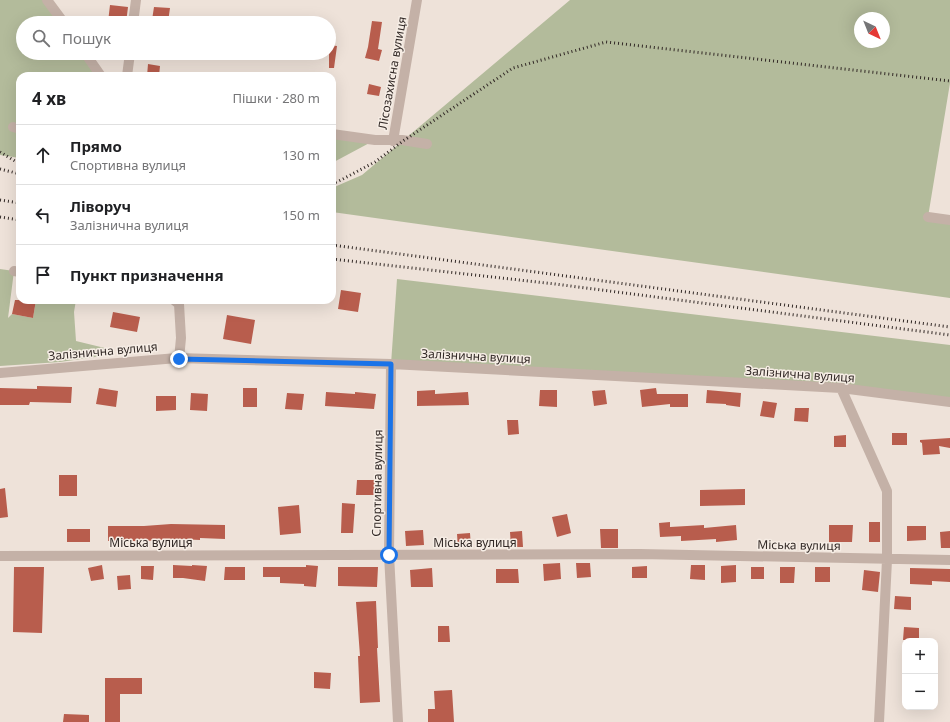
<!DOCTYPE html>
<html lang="uk">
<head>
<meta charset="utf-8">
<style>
  body { margin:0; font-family:"Noto Sans",sans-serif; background:#f2f2f2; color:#202124 }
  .controls { position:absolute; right:12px; bottom:12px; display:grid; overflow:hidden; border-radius:8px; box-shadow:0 4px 16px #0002 }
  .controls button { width:36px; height:36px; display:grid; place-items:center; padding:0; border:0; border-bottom:1px solid #e0e0e0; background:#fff; color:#202124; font:20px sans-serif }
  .compass { position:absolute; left:854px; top:12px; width:36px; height:36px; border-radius:50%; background:#fff; box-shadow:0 4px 16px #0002; rotate:137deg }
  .stop { position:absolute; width:12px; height:12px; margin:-9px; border:3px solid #1a73e8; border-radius:50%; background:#fff }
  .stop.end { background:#1a73e8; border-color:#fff; box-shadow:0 1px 4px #0008 }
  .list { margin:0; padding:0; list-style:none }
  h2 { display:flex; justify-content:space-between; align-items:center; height:52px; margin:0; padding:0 16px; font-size:17px }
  h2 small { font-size:13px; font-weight:400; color:#757577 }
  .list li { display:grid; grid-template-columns:26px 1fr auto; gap:12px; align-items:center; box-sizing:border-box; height:60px; padding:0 16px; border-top:1px solid #e0e0e0 }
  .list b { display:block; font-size:15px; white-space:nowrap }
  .list p { margin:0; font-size:13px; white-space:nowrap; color:#757577 }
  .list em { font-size:13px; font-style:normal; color:#757577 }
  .icon { flex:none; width:22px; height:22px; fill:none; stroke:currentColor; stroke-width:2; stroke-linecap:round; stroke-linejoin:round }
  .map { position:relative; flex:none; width:950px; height:722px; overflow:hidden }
  .search { position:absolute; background:#fff; box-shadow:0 4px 16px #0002; left:16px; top:16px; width:320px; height:44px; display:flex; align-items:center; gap:10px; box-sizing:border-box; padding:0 14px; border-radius:22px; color:#757577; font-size:15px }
  .panel { position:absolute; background:#fff; box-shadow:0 4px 16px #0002; left:16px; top:72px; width:320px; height:232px; border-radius:12px }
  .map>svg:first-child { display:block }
</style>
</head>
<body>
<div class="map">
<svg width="950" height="722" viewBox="0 0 950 722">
  <rect width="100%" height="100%" fill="#eee2d9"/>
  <path fill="#b3bb9b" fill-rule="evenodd" d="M0,0h47l17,23h-41v30h62l16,23h-81v82l-20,-3z
    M570,0h380v83l-22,134 22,3v78l-618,-86v-24l30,-13zM860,18h24v24h-24z
    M332,134l43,6 -43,23z
    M0,269l14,2 -6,47 4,-4 21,4 3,-18h40l-2,12 2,29 37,9 -18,7 -35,5 -60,4z
    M397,279l553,66v57l-109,-14 -450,-24z"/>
  <path fill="#b85d4d" d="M110,5l18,2 -2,16 -18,-1z
    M154,7l16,1 -2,14 -16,-2z
    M372,21l10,1 -4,27 4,1 -3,11 -14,-3 3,-11z
    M329,45l8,1 -3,22h-5z
    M148,64l12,2 -1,10h-12z
    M369,84l12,3 -2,9 -12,-2z
    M341,290l20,3 -3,19 -20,-3z
    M15,300h21l-3,18 -21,-4z
    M113,312l27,5 -3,15 -27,-5z
    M227,315l28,5 -4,24 -28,-5z
    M37,386l35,1 -1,16 -41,-1 -1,3h-29v-17l37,1z
    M99,388l19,3 -2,16 -20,-3z
    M243,388h14v19h-14z
    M656,388l1,6h31v13h-18v-3l-28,3 -2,-17z
    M435,390v4l33,-2 1,13 -52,1v-15z
    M540,390h17v17l-18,-1z
    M605,390l2,14 -13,2 -2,-15z
    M707,390l34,3 -1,14 -14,-2v-1l-20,-1z
    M326,392l29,2v-2l21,2 -2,15 -49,-3z
    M191,393l17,1 -1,17 -17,-1z
    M287,393l17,1 -2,16 -17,-1z
    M156,396h20v14l-20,1z
    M763,401l14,2 -3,15 -14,-2z
    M795,408h14l-1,14 -14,-1z
    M507,420h11l1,14 -11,1z
    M892,433h15v12h-15z
    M846,435v12h-12v-11z
    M950,438v10l-11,-2 1,8 -17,1 -1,-12 -2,-1v-2z
    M59,475h18v21h-18z
    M357,480h18v15h-19z
    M5,488l3,29 -8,1v-29z
    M745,489v16l-45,1v-16z
    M342,503l13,1 -2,29h-12z
    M299,505l2,28 -21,2 -2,-28z
    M567,514l4,19 -14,4 -5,-20z
    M670,522v5l34,-2v3l32,-3 1,15 -21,2v-3l-35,2v-5l-21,1 -1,-14z
    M869,522h11v20h-11z
    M171,524l54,1v14l-25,-1v2l-21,-1 -35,2h-36v-15h36z
    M829,525h24l-1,17h-23z
    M907,526h19v14l-19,1z
    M67,529h23v13h-23z
    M600,529h18v19h-17z
    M423,530l1,15 -18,1 -1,-15z
    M522,531l1,16h-12l-1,-15z
    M950,531v17h-9l-1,-16z
    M470,533l1,14 -13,1 -1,-14z
    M560,563l1,16 -17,2 -1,-17z
    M576,563h14l1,14 -14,1z
    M102,565l2,14 -13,2 -3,-13z
    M173,565l19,1v-1l15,1 -2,15 -22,-3h-10z
    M306,565l12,1 -2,21 -12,-1v-2l-24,-1v-6h-17v-10h43z
    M691,565h14v15l-15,-1z
    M736,565v17l-15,1v-17z
    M141,566h13l-1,14 -12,-1z
    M647,566v12h-15v-11z
    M14,567h30l-2,66 -29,-1z
    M225,567h20v13h-21z
    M338,567h40l-1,20 -39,-1z
    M751,567h13v12h-13z
    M780,567h15l-1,16h-14z
    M815,567h15v15h-15z
    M432,568l1,19h-22l-1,-17z
    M910,568l40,1v13l-18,-1v4l-22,-1z
    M496,569h22l1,14h-23z
    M864,570l16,2 -2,20 -16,-2z
    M130,575l1,14 -13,1 -1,-14z
    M895,596l16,1v13l-17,-1z
    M376,601l2,47h-1l3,54 -20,1 -2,-47h2l-4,-54z
    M438,626h11l1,16h-12z
    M904,627l15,1v12h-16z
    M314,672l17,1 -1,16 -16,-1z
    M105,678h37v16h-22v28h-15z
    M452,690l2,32h-26v-13h7l-1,-18z
    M64,714l25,1v7h-26z"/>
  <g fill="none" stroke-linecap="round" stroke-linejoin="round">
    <path stroke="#c4b1a7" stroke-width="10" d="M47,0l17,23
      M133,23l3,-23
      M85,53l16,23
      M127,76l3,-23
      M13,127l7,2
      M332,134l43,6h27l25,4
      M393,141l24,-141
      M928,217l22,3
      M14,271l6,1
      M174,300l5,4 2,34 -2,21
      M391,364l-2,191 9,167
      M0,373l177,-15 214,6 450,24 109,14
      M841,388l46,103v69l-8,162
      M0,556l640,-2 310,6"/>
    <path stroke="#322926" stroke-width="3" stroke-dasharray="1 3" stroke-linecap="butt" d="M0,152l20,12
      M0,169l20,5
      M332,184l9,-4 34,-18 28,-21 110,-73 93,-26 344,39
      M0,200l20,3
      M0,217l20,3
      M332,245l618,82
      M332,259l223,25 395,51"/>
  </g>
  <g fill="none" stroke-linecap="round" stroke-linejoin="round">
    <path stroke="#1a73e8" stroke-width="5" d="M179,359l212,5 -2,191"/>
  </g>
  <g text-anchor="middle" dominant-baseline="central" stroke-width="3" stroke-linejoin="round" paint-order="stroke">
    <g font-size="12" fill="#322926" stroke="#f6ede5">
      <text transform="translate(392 73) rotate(-80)">Лісозахисна вулиця</text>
      <text transform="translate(103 351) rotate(-5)">Залізнична вулиця</text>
      <text transform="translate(476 356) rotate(3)">Залізнична вулиця</text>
      <text transform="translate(800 374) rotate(4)">Залізнична вулиця</text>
      <text transform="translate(377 483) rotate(-89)">Спортивна вулиця</text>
      <text x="151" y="542">Міська вулиця</text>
      <text x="475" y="542">Міська вулиця</text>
      <text transform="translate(799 545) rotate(1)">Міська вулиця</text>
    </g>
  </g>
</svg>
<div class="controls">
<button>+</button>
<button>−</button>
</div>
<svg class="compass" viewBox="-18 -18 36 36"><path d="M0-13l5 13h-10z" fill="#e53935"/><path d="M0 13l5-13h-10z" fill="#757577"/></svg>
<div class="stop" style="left:389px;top:555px"></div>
<div class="stop end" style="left:179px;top:359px"></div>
<div class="search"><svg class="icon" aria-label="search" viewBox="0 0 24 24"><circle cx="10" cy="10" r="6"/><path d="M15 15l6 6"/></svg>Пошук</div>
<section class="panel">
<h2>4 хв<small>Пішки · 280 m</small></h2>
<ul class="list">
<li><svg class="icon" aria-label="ahead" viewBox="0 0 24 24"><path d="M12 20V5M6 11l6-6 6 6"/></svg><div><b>Прямо</b><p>Спортивна вулиця</p></div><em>130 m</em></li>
<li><svg class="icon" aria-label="left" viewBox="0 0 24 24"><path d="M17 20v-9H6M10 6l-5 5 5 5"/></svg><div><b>Ліворуч</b><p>Залізнична вулиця</p></div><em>150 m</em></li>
<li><svg class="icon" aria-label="arrive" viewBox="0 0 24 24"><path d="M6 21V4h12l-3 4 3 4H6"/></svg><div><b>Пункт призначення</b></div></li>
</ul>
</section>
</div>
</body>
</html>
